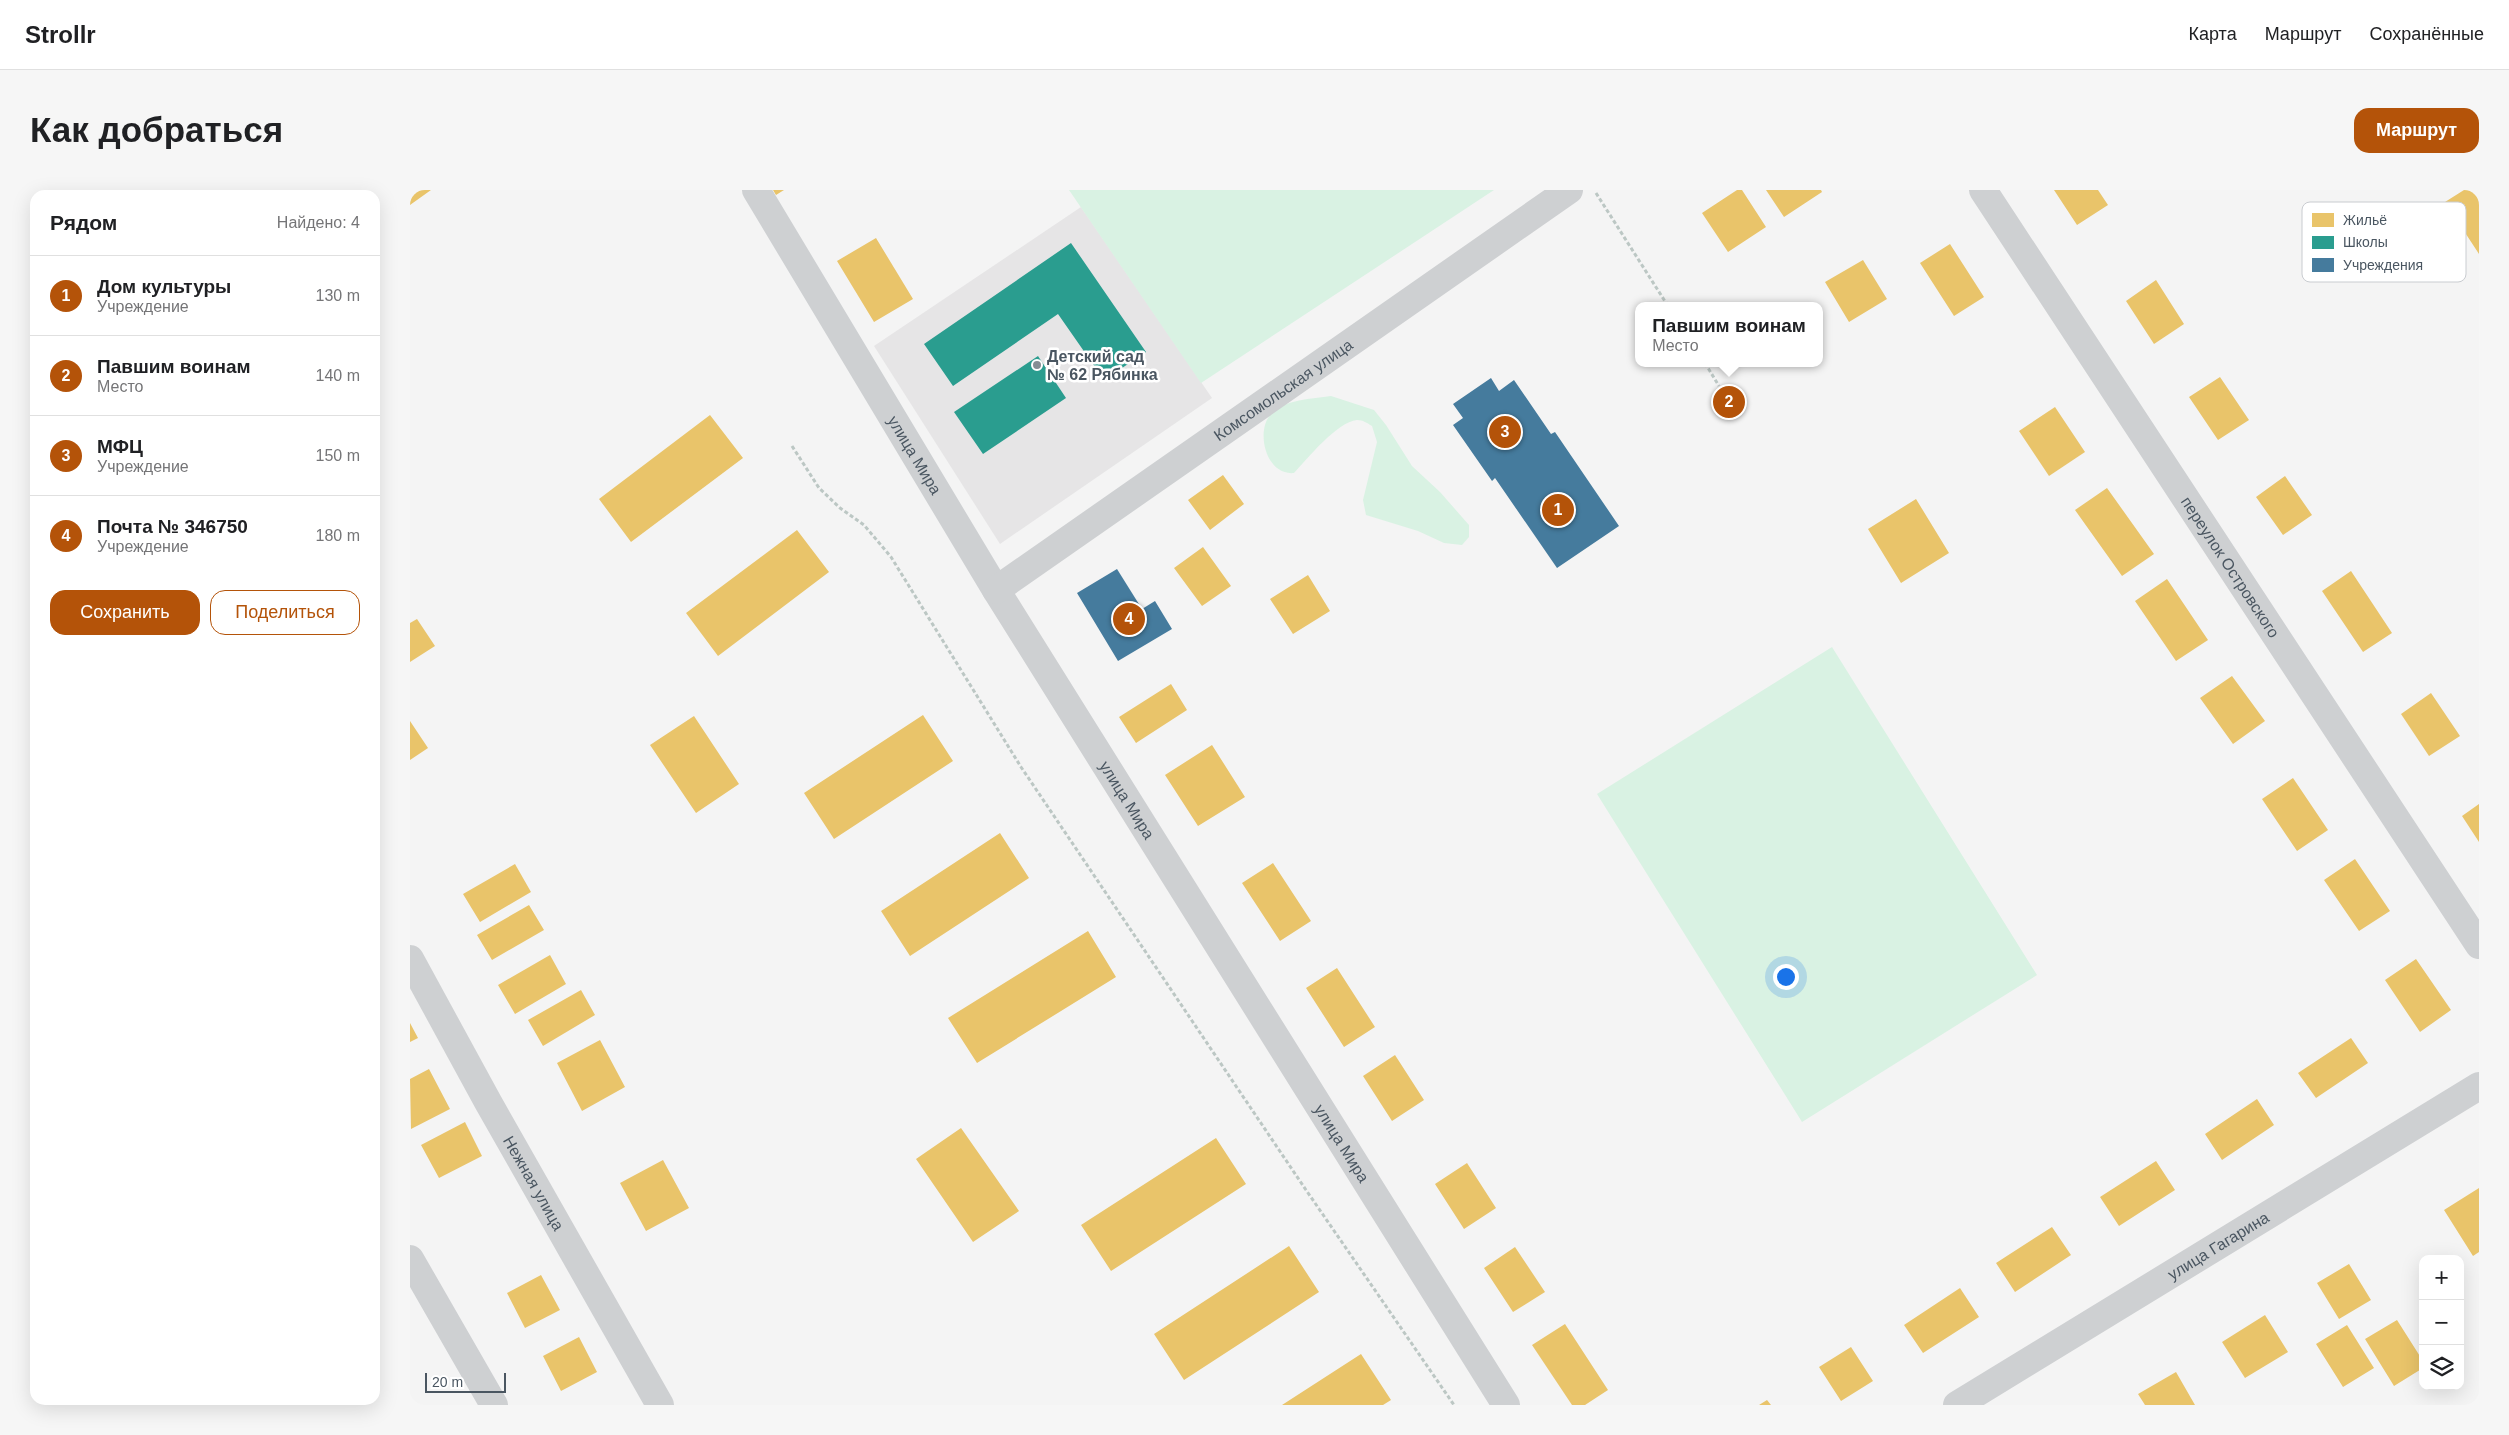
<!DOCTYPE html>
<html lang="ru">
<head>
<meta charset="utf-8">
<style>
  body { margin:0; font-family:Helvetica,sans-serif; background:#f6f6f6; color:#202124 }
  .controls { position:absolute; right:15px; bottom:15px; display:grid; overflow:hidden; border-radius:10px; box-shadow:0 5px 20px #0002 }
  .controls button { width:45px; height:45px; display:grid; place-items:center; padding:0; border:0; border-bottom:1px solid #e0e0e0; background:#fff; color:#202124; font:25px sans-serif }
  .scale { position:absolute; left:15px; bottom:12px; width:81px; box-sizing:border-box; padding-left:5px; border:2px solid #4a5661; border-top:0; font-size:14px; line-height:18px; white-space:nowrap; color:#4a5661; -webkit-text-stroke:4px #fff; paint-order:stroke }
  .you { position:absolute; left:1375px; top:786px; width:18px; height:18px; margin:-12px; border:4px solid #fff; border-radius:50%; background:#1a73e8; box-shadow:0 0 0 8px #1a73e833 }
  .badge { display:grid; place-items:center; width:32px; height:32px; border-radius:50%; background:#b45309; color:#fff; font-size:16px; font-weight:700 }
  .pin { position:absolute; translate:-50% -50%; border:2px solid #fff; box-shadow:0 1px 5px #0006 }
  .popup { position:absolute; left:1225px; top:112px; width:188px; height:65px; box-sizing:border-box; display:grid; place-content:center; border-radius:10px; background:#fff; filter:drop-shadow(0 1px 4px #0005); font-size:16px; white-space:nowrap; color:#757577 }
  .popup b { font-size:19px; color:#202124 }
  .popup::after { content:''; position:absolute; left:50%; top:100%; margin-left:-10px; border:10px solid transparent; border-top-color:#fff }
  .list { margin:0; padding:0; list-style:none }
  h2 { display:flex; justify-content:space-between; align-items:center; height:65px; margin:0; padding:0 20px; font-size:21px }
  h2 small { font-size:16px; font-weight:400; color:#757577 }
  .list li { display:grid; grid-template-columns:32px 1fr auto; gap:15px; align-items:center; box-sizing:border-box; height:80px; padding:0 20px; border-top:1px solid #e0e0e0 }
  .list b { display:block; font-size:19px; white-space:nowrap }
  .list p { margin:0; font-size:16px; white-space:nowrap; color:#757577 }
  .list em { font-size:16px; font-style:normal; color:#757577 }
  .actions { display:flex; gap:10px; padding:15px 20px }
  .actions a { flex:1; padding:11px 0; border:1px solid #b45309; border-radius:15px; text-align:center; font-size:18px; color:#b45309 }
  .actions .main { background:#b45309; color:#fff }
  .icon { flex:none; width:28px; height:28px; fill:none; stroke:currentColor; stroke-width:2; stroke-linecap:round; stroke-linejoin:round }
  .map { position:relative; flex:none; width:2069px; height:1215px; overflow:hidden; border-radius:15px }
  header { display:flex; align-items:center; gap:30px; box-sizing:border-box; height:70px; padding:0 25px; background:#fff; border-bottom:1px solid #e0e0e0 }
  header strong { font-size:24px }
  nav { display:flex; gap:28px; margin-inline-start:auto; font-size:18px }
  .intro { display:flex; align-items:center; justify-content:space-between; box-sizing:border-box; height:120px; padding:0 30px }
  h1 { margin:0; font-size:35px }
  .button { padding:12px 22px; border-radius:15px; background:#b45309; color:#fff; font-size:18px; font-weight:700 }
  main { display:flex; gap:30px; padding:0 30px }
  aside { flex:1; background:#fff; border-radius:15px; box-shadow:0 5px 20px #0002 }
  .map>svg:first-child { display:block }
</style>
</head>
<body>
<header>
<strong>Strollr</strong>
<nav><a>Карта</a><a>Маршрут</a><a>Сохранённые</a></nav>
</header>
<div class="intro"><h1>Как добраться</h1><a class="button">Маршрут</a></div>
<main>
<aside>
<h2>Рядом<small>Найдено: 4</small></h2>
<ul class="list">
<li><span class="badge">1</span><div><b>Дом культуры</b><p>Учреждение</p></div><em>130 m</em></li>
<li><span class="badge">2</span><div><b>Павшим воинам</b><p>Место</p></div><em>140 m</em></li>
<li><span class="badge">3</span><div><b>МФЦ</b><p>Учреждение</p></div><em>150 m</em></li>
<li><span class="badge">4</span><div><b>Почта № 346750</b><p>Учреждение</p></div><em>180 m</em></li>
</ul>
<div class="actions"><a class="main">Сохранить</a><a>Поделиться</a></div>
</aside>
<div class="map">
<svg width="2069" height="1215" viewBox="0 0 2069 1215">
  <rect width="100%" height="100%" fill="#f4f4f4"/>
  <path fill="#e6e5e6" d="M671,17l131,191 -212,146 -126,-198z"/>
  <path fill="#d9f2e3" d="M659,0h425l-293,193z
    M921,206l43,14 12,15 26,41 28,26 29,33v12l-7,8 -18,-2 -26,-12 -52,-16 -3,-15 14,-58 -5,-16c-5,-3 -9,-6 -15,-6 -20,2 -49,38 -63,53 -28,3 -39,-42 -23,-59 14,-15 41,-15 60,-18z
    M1422,457l205,328 -235,147 -205,-328z"/>
  <path fill="#e9c46a" d="M0,0h21l-21,15z
    M363,0h11l-8,5z
    M1327,0h5l24,37 -38,25 -26,-39z
    M1356,0h55l1,2 -38,25z
    M1644,0h44l10,15 -31,20z
    M2054,0h15v64l-34,-52z
    M466,48l37,61 -39,23 -37,-61z
    M1540,54l34,53 -30,19 -34,-53z
    M1453,70l24,39 -38,23 -24,-40z
    M1746,90l28,44 -30,20 -28,-43z
    M1810,187l29,43 -31,20 -29,-43z
    M1645,217l30,45 -36,24 -30,-45z
    M300,225l33,43 -112,84 -32,-43z
    M813,285l21,29 -34,26 -22,-30z
    M1875,286l27,39 -29,20 -27,-38z
    M1697,298l47,66 -32,22 -47,-66z
    M1506,309l33,54 -48,30 -33,-54z
    M387,340l32,42 -111,84 -32,-43z
    M793,357l28,39 -29,20 -28,-38z
    M1941,381l41,62 -29,19 -41,-61z
    M898,385l22,36 -37,23 -23,-35z
    M1757,389l41,61 -32,21 -41,-60z
    M7,429l18,27 -25,16v-39z
    M1822,486l33,45 -32,23 -33,-46z
    M761,494l16,26 -51,33 -17,-26z
    M2021,503l29,43 -31,20 -28,-42z
    M513,525l30,46 -119,78 -30,-46z
    M284,526l45,68 -43,29 -46,-68z
    M0,531l18,27 -18,12z
    M802,555l33,52 -47,29 -33,-51z
    M1883,588l35,52 -31,21 -35,-52z
    M2069,614v38l-17,-26z
    M590,643l29,45 -119,78 -29,-45z
    M1945,669l35,52 -31,20 -35,-51z
    M863,673l38,58 -31,20 -38,-58z
    M105,674l16,28 -51,30 -17,-28z
    M119,715l15,25 -52,30 -15,-25z
    M678,741l28,46 -139,86 -29,-45z
    M140,765l16,29 -51,30 -17,-29z
    M2006,769l35,51 -31,22 -35,-52z
    M927,778l38,59 -31,20 -38,-59z
    M171,800l14,25 -52,31 -15,-26z
    M0,833l8,15 -8,4z
    M1941,848l17,25 -52,35 -18,-25z
    M190,850l25,47 -43,24 -25,-48z
    M985,865l29,45 -32,21 -29,-45z
    M19,879l21,40 -39,20 -1,-50z
    M1847,909l17,26 -52,35 -17,-26z
    M55,932l17,34 -43,22 -18,-33z
    M551,938l58,83 -46,31 -57,-83z
    M806,948l30,46 -135,87 -30,-46z
    M253,970l26,48 -43,23 -26,-48z
    M1746,971l19,29 -56,36 -19,-29z
    M1057,973l29,45 -32,21 -29,-45z
    M2069,998v64l-6,4 -29,-46z
    M1642,1037l19,28 -56,37 -19,-29z
    M879,1056l30,46 -135,88 -30,-46z
    M1105,1057l30,45 -32,20 -29,-44z
    M1939,1074l22,36 -32,19 -22,-36z
    M131,1085l19,35 -35,18 -18,-35z
    M1550,1098l19,29 -56,36 -19,-28z
    M1855,1125l23,37 -43,26 -23,-36z
    M1987,1130l26,41v7l-29,18 -29,-47z
    M1155,1134l43,66 -23,15h-13l-40,-60z
    M1937,1135l27,43 -31,19 -27,-43z
    M169,1147l18,35 -36,19 -18,-35z
    M1441,1157l22,34 -32,20 -22,-34z
    M951,1164l30,46 -8,5h-101z
    M1766,1182l19,33h-50l-7,-11z
    M1357,1210l4,5h-12z"/>
  <path fill="#2a9d8f" d="M661,53l75,109 -42,28 -46,-66 -105,72 -29,-42z
    M628,166l28,42 -83,56 -29,-42z"/>
  <path fill="#457b9d" d="M1081,188l8,13 15,-11 37,54 4,-2 64,94 -62,42 -62,-90 -3,3 -39,-56 10,-7 -10,-14z
    M707,379l25,40 13,-8 17,28 -54,32 -41,-68z"/>
  <g fill="none" stroke-linecap="round" stroke-linejoin="round">
    <path stroke="#bcc7c4" stroke-width="3" stroke-dasharray="4 2.5" stroke-linecap="butt" d="M1186,3l72,113
      M1295,173l14,23
      M382,256l27,42 21,20 24,17 27,32 130,210 285,423 148,215"/>
    <g stroke="#ced0d2" stroke-width="28">
      <path id="s1" d="M346,0l240,400 510,815"/>
      <path id="s2" d="M1573,0l496,755"/>
      <path id="s3" d="M586,400l573,-400"/>
      <path id="s4" d="M0,769l78,143 172,303"/>
      <path d="M0,1069l84,146"/>
      <path id="s5" d="M1547,1215l522,-319"/>
    </g>
  </g>
  <circle fill="#868d94" stroke="#fff" stroke-width="2" cx="627" cy="175" r="5"/>
  <g text-anchor="middle" dominant-baseline="central" stroke-width="5" stroke-linejoin="round" paint-order="stroke">
    <g font-size="16" font-weight="bold" fill="#4a5661" stroke="#fff" text-anchor="start">
      <text x="637" y="166">Детский сад<tspan x="637" dy="18">№ 62 Рябинка</tspan></text>
    </g>
    <g font-size="16" fill="#4a5661" stroke="#fff">
      <text stroke="none"><textPath href="#s3" startOffset="350">Комсомольская улица</textPath></text>
      <text stroke="none"><textPath href="#s1" startOffset="309">улица Мира</textPath></text>
      <text stroke="none"><textPath href="#s2" startOffset="451">переулок Островского</textPath></text>
      <text stroke="none"><textPath href="#s1" startOffset="714">улица Мира</textPath></text>
      <text stroke="none"><textPath href="#s1" startOffset="1119">улица Мира</textPath></text>
      <text stroke="none"><textPath href="#s4" startOffset="256">Нежная улица</textPath></text>
      <text stroke="none"><textPath href="#s5" startOffset="306">улица Гагарина</textPath></text>
    </g>
  </g>
  <rect x="1892" y="12" width="164" height="80" rx="8" fill="#fff" stroke="#c9ccd0" stroke-width="1"/>
  <rect x="1902" y="23" width="22" height="14" fill="#e9c46a"/>
  <rect x="1902" y="46" width="22" height="13" fill="#2a9d8f"/>
  <rect x="1902" y="68" width="22" height="14" fill="#457b9d"/>
  <g font-size="14" fill="#4a5661">
    <text x="1933" y="35">Жильё</text>
    <text x="1933" y="57">Школы</text>
    <text x="1933" y="80">Учреждения</text>
  </g>
</svg>
<div class="controls">
<button>+</button>
<button>−</button>
<button><svg class="icon" aria-label="layers" viewBox="0 0 24 24"><path d="M12 4l9 5-9 5-9-5zM3 14l9 5 9-5"/></svg></button>
</div>
<div class="scale">20 m</div>
<div class="you"></div>
<div class="pin badge" style="left:1148px;top:320px">1</div>
<div class="pin badge" style="left:1319px;top:212px">2</div>
<div class="popup"><b>Павшим воинам</b>Место</div>
<div class="pin badge" style="left:1095px;top:242px">3</div>
<div class="pin badge" style="left:719px;top:429px">4</div>
</div>
</main>
</body>
</html>
